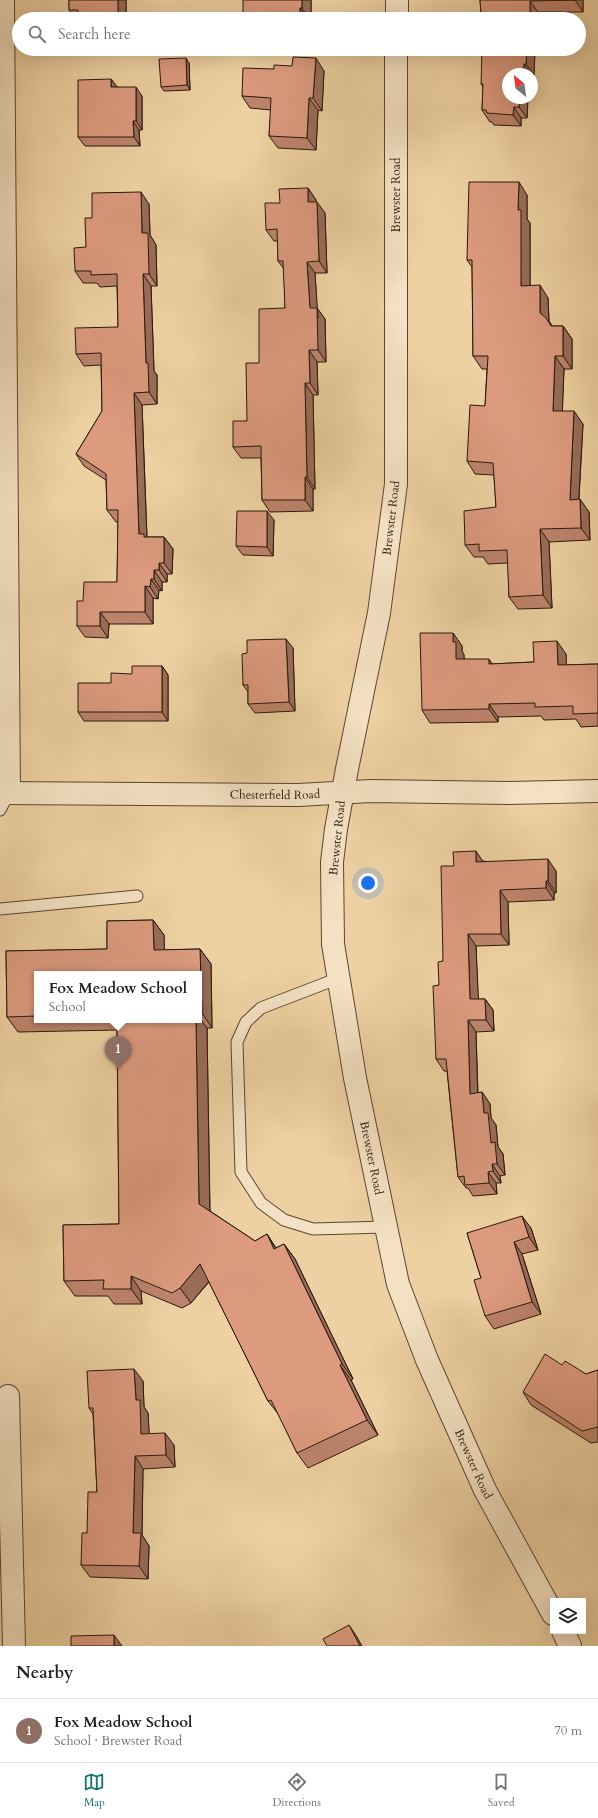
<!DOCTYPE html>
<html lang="en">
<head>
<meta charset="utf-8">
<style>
  body { margin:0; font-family:Cardo,serif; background:#f2f2f2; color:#202124 }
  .controls { position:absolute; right:12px; bottom:12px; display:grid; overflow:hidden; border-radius:0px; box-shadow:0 4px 16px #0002 }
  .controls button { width:36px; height:36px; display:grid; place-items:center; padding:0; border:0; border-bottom:1px solid #e0e0e0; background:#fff; color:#202124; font:20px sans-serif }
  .compass { position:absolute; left:502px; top:68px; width:36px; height:36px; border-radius:50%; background:#fff; box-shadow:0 4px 16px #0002; rotate:331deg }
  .you { position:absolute; left:368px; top:883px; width:14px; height:14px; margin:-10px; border:3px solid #fff; border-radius:50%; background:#1a73e8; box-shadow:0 0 0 6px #1a73e833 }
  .badge { display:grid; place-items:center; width:26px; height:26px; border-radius:50%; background:#0f766e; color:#fff; font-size:13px; font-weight:700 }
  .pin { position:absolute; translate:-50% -33px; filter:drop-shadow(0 1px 2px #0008) }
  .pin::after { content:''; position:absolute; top:21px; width:14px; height:12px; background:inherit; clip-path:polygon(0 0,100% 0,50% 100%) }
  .popup { position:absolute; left:34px; top:971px; width:168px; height:52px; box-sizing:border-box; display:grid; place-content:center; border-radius:0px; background:#fff; filter:drop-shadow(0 1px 3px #0005); font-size:13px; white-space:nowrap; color:#757577 }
  .popup b { font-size:15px; color:#202124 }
  .popup::after { content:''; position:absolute; left:50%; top:100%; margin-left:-8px; border:8px solid transparent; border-top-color:#fff }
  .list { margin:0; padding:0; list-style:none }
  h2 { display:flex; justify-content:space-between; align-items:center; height:52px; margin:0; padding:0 16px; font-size:17px }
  h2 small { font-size:13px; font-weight:400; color:#757577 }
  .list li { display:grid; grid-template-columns:26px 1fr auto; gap:12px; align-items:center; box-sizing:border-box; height:64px; padding:0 16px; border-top:1px solid #e0e0e0 }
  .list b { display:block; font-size:15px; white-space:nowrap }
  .list p { margin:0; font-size:13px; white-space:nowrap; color:#757577 }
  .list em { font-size:13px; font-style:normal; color:#757577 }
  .icon { flex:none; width:22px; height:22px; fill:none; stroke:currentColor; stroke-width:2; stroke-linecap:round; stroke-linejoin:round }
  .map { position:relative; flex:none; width:598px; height:1646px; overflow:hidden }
  .search { position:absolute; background:#fff; box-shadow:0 4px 16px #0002; left:12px; right:12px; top:12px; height:44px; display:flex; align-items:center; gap:10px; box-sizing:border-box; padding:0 14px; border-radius:22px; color:#757577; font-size:15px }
  .sheet { height:116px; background:#fff }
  nav { display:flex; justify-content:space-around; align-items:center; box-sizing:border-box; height:56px; border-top:1px solid #e0e0e0; background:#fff; font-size:11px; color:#757577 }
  nav a { display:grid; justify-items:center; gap:2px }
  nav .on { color:#0f766e }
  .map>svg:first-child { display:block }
</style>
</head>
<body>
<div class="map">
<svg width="598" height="1646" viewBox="0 0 598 1646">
  <rect width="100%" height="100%" fill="#eed1a2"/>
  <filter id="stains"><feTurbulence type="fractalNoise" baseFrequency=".005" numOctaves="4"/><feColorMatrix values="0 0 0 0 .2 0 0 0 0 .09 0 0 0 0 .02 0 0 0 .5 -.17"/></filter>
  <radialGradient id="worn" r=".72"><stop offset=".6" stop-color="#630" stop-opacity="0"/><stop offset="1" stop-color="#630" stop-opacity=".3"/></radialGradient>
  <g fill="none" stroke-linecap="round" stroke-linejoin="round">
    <g stroke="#5a4630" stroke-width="13">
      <path id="service" d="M0,810l9,-17
        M0,909l137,-13
        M339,978l-78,30 -15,14 -9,20 4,130 20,31 23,17 29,9 72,-2"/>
    </g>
    <g stroke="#5a4630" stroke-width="24">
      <g id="minor">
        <path d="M3,0l6,793"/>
        <path d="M397,19v-19"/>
        <path id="s1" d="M396,49v435l-17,129 -32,156 -11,60 -4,33 1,82 22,134 43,206 29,76 58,130 68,124"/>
        <path id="s2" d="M0,793l298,2 73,-4 138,2 89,-2"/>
        <path d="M8,1396l6,250"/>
        <path d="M563,1631l7,15"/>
      </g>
    </g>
    <use href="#service" stroke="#f4e1c3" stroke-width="11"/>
    <use href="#minor" stroke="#f4e1c3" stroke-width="22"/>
  </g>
  <path fill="#bd846d" stroke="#29180a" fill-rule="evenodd" d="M69,0h57v19h-51l-6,-9z
    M311,0v19h-68z
    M480,0h103v12h-45v7h-55v-2l-2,-4z
    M535,49l-1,26h-2v-1h-24v24h23h-3l-1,20h-6v8l-27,-1 -2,-3h-2l-8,-12 1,-23 -2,-3z
    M189,63l1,27 -26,1 -3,-4z
    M274,69l50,2 -2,40 -4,-1 -2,40 -38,-2 -9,-12 2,-26 -21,-2 -8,-12z
    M111,79l6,8 25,9v34h-3l1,16h-55l-7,-9z
    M308,188l8,12v2l9,11 2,60h-12l2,35 8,11 1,43h-9l1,33h-5l2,94h-2v22l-43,1 -8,-12 -1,-42h-20l-8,-11 14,-26 12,-58 26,-55 -1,-39 -6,-8v-20h-4l-8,-11 14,-27z
    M527,195v24l3,4v63l18,12 1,23 3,5h11l9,13v30h-8l-2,42 21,13 -4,75 10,13 1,28 -41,2 3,66 -34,1 -9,-12 -1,-34 -20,1 -5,-7h-9l-9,-12 31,-38 -2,-32 -19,-1 -8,-13 18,-55 2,-37h-5l-9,-13 -1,-89 -5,-7z
    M149,204l1,31 6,10 1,41h-6l3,85 3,4v29l-15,1 5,132h17l9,12 -1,25h-5v8h-5v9l-3,-1 -1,9 -5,-1v26h-44l-1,14 -23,-1 -8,-11 6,-25 34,-19 1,-60h-2l-9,-12 -1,-30 -22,-14 -8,-12 26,-43 -1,-46 -17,1 -8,-12 42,-27 -1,-41 -17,1 -3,-4h-14l-8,-12 11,-24 6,-29z
    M274,520l-1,36 -30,-1 -7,-9z
    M453,633l9,13v5l2,4v4l28,5 42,-2 32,-8v11l32,-1v62l-17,1 -5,-8 -32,1 -3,-4 -43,1v5l-68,1 -8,-13z
    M293,648l2,63 -40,2 -7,-9v-12l-5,-7 4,-32z
    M162,666l6,9v46h-84l-6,-9 33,-29z
    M483,861l73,10v22h-2v7l-46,2 1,43 -33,1 2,53h7l8,11 1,21 -18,1 2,61 4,-1 8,12 1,14 5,7 2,22 5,7 2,21 -5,1 1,7h-5l1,11 -24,2 -5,-8h-2l-8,-11 -11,-106h-3l-8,-12 3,-74 4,-24 11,-95z
    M153,920l11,15v15l36,-1 11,15 1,64h-5l3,183 45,30 12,-7 9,14 8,-4 11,15 58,120 -2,1 27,55 -70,33 -11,-15 -18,-38 -11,-14 -59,-119 -18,21 -9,5 -41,-17 1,13h-28l-6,-8h-33l-11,-15 -1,-56 56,-1 -2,-194 -99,2 -11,-15 -1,-66 101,-2v-28zM37,974h162v46h-162z
    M531,1228l7,22 -16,4 19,60 -47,15 -9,-13 -4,-38 -14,-45z
    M562,1365l24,9 12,-4v72l-7,1 -60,-38 -8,-13z
    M143,1381l1,26 4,6 1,21 25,11 1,22 -32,2 -1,66 7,11 -1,33 -58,-2 -9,-12 6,-32 10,-41 -4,-78 -4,-6z"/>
  <path fill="#9a6c59" stroke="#29180a" d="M118,0h8v19h-8z
    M302,0h9v19h-2l-7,-11z
    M575,0h8v12z
    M530,1l8,11v7h-7l-1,-1z
    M300,8l8,11h-8z
    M527,49h8l-1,26 -8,-11z
    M186,58l3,5 1,27 -3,-5z
    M316,58l8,13 -2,40 -9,-13z
    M524,64l7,10h-8z
    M111,79l7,9 -7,-1z
    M136,87l6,9v34l-6,-9z
    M309,98l9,12 -2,40 -9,-12z
    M520,98h8l-1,20 -8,-11z
    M514,107l7,11v8l-8,-11z
    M133,121l6,9 1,16 -6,-9z
    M519,182l8,13v24l3,4v75l-9,-12 -3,-76z
    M308,188l8,12v14l-8,-12z
    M141,192l8,12 1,31 6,10 1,41 -8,-12 -7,-41z
    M317,202l8,11 2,60 -8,-12z
    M307,262l8,11 3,45 -1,-10 8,11 1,43 -8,-12 -8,-42z
    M143,274l8,12 3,85 3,4v29l-8,-12 -3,-29z
    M540,285l8,13 1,23 6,9 4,9 -19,-26z
    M563,326l9,13v30l-9,-13z
    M309,350l8,12 1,33 -8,-12z
    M555,356l9,13 -2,54 -9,-12z
    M305,383l8,12 2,94 -8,-12z
    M134,393l8,12 5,135 -8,-6z
    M574,411l9,13 -5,88 -8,-12z
    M305,477l8,12v22l-8,-11z
    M580,499l9,13 1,28 -9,-12z
    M267,511l7,9 -1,36 -6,-9z
    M540,529l9,13 3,66 -9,-13z
    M164,537l9,12 -1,25 -8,-11z
    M159,563l8,11v8l-8,-12z
    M154,570l8,12v9l-8,-12z
    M151,579l8,11 -1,9 -8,-12z
    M145,586l8,12v26l-8,-12z
    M100,612l9,12 -1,14 -8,-12z
    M453,633l9,13v5l2,4v17l-8,-13 -3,-17z
    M286,639l7,9 2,63 -6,-9z
    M557,641l9,13 1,24 -9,-13z
    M489,659l8,12 -8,-7z
    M162,666l6,9v46l-6,-9z
    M489,704l9,13v5l-9,-13z
    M476,851l8,12 -8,-1z
    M548,859l8,12v22l-8,-12z
    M546,881l8,12v7l-8,-12z
    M500,890l8,12 1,43 -8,-11z
    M153,920l11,15 1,30 -11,-15z
    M468,934l8,12 3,65 -9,-12z
    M200,949l11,15 1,64 -10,-15z
    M485,999l8,11 1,21 -8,-11z
    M199,1017l8,11 3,192 -11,-16 -3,-184h3z
    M468,1020l8,12 2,73 -8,-11z
    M482,1092l8,12 1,14 5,7 2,22 5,7 2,21 -8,-11 -6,-21 -7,-30z
    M492,1164l8,12 1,7 -8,-12z
    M488,1172l8,11 1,11 -8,-11z
    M522,1216l9,12 7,22 -9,-13z
    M267,1234l10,16 -3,-1z
    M514,1242l8,12 19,60 -9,-12z
    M284,1244l11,15 58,120 -11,-15z
    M200,1264l10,16 -19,23 -11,-15z
    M131,1276l10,15 1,13 -11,-15z
    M340,1365l11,15 27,55 -11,-15z
    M134,1369l9,12 1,26 4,6 2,34 -9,-13 -5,-34z
    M165,1433l9,12 1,22 -9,-12z
    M135,1456l8,13 -1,66 7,11 -1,33 -9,-13 -6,-33z
    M349,1625l8,12 5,9h-2z
    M114,1635l8,11h-8z"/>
  <path fill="#dc9a7f" stroke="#29180a" d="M69,0h49v19h-40v-9h-9z
    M243,0h59v8h-2v11h-57z
    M480,0h95l-45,1v17h-2v1h-45l1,-6h-3z
    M482,49h45l-1,15h-2l-1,10h-15v24h12l-1,9h-5l-1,8 -26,-2 -1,-3h-4l1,-26h-2z
    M293,57l23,1 -3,40h-4l-2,40 -38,-2 2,-38 -29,-2 1,-28 31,1v-4l18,1z
    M186,58l1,27 -26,2 -2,-28z
    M111,79v8h25v34h-3l1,16h-56v-57z
    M469,182h50l-1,28h3v76l19,-1v28l6,5 5,8h12v30h-8l-2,55h21l-4,89 10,-1 1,29 -41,1 3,66 -34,2 -2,-47 -28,1v-7l-14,1 -1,-34 32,-4 -3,-44 -26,-2 3,-56 15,1 3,-50h-15l-1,-96h-5z
    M308,188v14h9l2,59 -12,1 3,46h7l1,42h-9l1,33h-5l2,94h-2v23h-43l-1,-54 -28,1v-26h14l-1,-58h13v-54l26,-1 -2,-47h-5l-1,-32 -11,1 -1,-27h15l-1,-14z
    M141,192l1,41h6l1,41h-6l3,89h2l1,29 -15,1 5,141h5v3h20v26h-5v7h-5v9h-3l-1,8 -5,-1v26h-45v14h-23v-25h6l1,-19h33l1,-72h-11l-1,-36 -30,-20 26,-43 -1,-58 -25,1 -1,-26 43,-1 -1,-53 -26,1v-4h-16l-1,-23 12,-1 -1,-29h7v-25z
    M237,511h30v36l-31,-1z
    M420,633h33v9h3v17h33v5l45,-2 -1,-20 24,-1 1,24 40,-1v49l-25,1v-8l-38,1v-4l-46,1v5l-67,1z
    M286,639l3,63 -41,2v-19h-5l-1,-31 5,-1v-13z
    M132,666h30v46h-84v-29h33v-10l21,1z
    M476,851v11l72,-3v22h-2v7l-46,2 1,44h-33l2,65h15l1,21h-18l2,74 12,-2 2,21h4l3,30 4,-1 2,22h-5l1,7 -5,1 1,11 -24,2 -1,-9 -6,1 -12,-118h-10l-3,-73 6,-1 -1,-23 5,-1 -2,-95h13l-1,-14z
    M153,920l1,30 46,-1 2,64h-3v-39h-162v42l-30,1 -1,-66 101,-2v-28z
    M117,1020h79l3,184 56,37 12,-7 7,15 10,-5 58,120 -2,1 27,55 -70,33 -26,-53 -3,1 -68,-137 -20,24 -8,5 -41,-17v13h-28l1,-9 -40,1 -1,-56 56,-1z
    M522,1216l7,21 -15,5 18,60 -47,14 -11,-36 7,-2 -14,-45z
    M545,1354l17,11 3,-4 21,13 12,-4v57l-16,4 -59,-39z
    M134,1369l2,31h4l1,34 24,-1 1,22 -31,1 -2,77h8l-2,33 -58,-1 1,-32h5l1,-41h9l-4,-84h-4l-2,-37z
    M349,1625l11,21h-33l-4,-7z
    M114,1635v11h-43v-10z"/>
  <g text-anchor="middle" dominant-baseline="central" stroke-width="3" stroke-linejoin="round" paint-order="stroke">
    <g font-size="12" fill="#29180a" stroke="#f4e1c3">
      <text transform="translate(396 195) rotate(-90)">Brewster Road</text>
      <text transform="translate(391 518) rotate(-83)">Brewster Road</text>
      <text stroke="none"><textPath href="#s2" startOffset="275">Chesterfield Road</textPath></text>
      <text transform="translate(337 838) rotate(-84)">Brewster Road</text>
      <text stroke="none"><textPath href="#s1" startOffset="1118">Brewster Road</textPath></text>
      <text stroke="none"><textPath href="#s1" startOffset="1442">Brewster Road</textPath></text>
    </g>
  </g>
  <rect width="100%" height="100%" filter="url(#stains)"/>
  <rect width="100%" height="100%" fill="url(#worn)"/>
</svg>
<div class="controls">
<button><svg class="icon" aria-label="layers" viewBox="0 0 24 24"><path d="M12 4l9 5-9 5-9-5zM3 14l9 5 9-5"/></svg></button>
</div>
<svg class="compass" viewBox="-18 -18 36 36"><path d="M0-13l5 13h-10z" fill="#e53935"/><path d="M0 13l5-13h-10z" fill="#757577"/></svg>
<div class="you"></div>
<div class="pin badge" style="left:118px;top:1069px;background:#8d6e63">1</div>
<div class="popup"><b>Fox Meadow School</b>School</div>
<div class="search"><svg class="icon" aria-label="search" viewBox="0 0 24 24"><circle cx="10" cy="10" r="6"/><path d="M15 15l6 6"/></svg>Search here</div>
</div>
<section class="sheet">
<h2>Nearby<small></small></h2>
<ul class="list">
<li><span class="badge" style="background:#8d6e63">1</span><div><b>Fox Meadow School</b><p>School · Brewster Road</p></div><em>70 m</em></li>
</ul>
</section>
<nav>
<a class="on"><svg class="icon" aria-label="map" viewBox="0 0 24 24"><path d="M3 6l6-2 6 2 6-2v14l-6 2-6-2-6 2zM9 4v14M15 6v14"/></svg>Map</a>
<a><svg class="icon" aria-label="directions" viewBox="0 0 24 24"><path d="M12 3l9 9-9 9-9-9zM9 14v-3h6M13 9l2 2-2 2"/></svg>Directions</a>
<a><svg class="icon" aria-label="saved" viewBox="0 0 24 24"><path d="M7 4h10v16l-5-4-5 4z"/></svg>Saved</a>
</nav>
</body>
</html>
